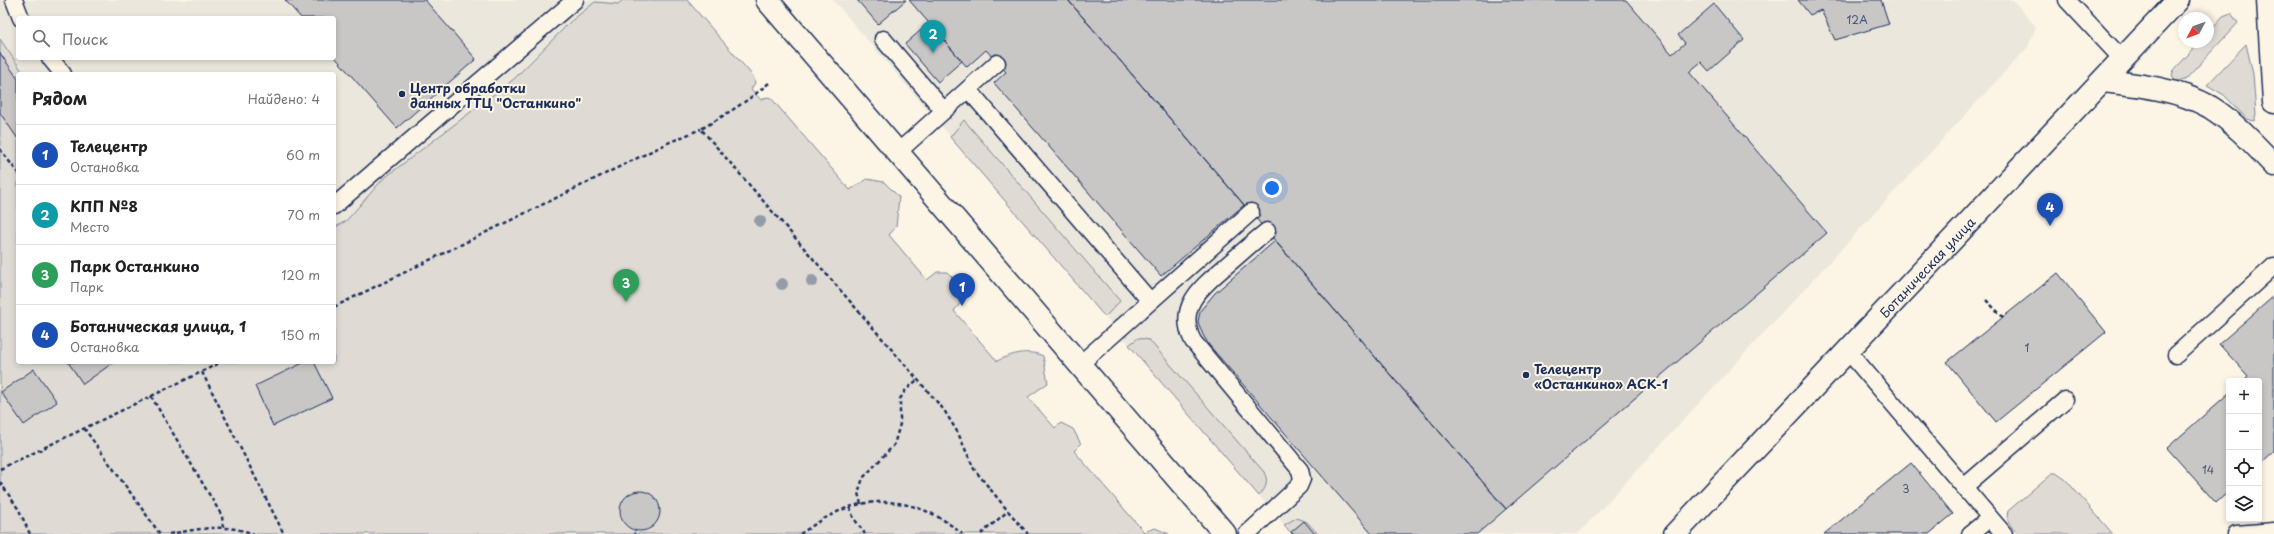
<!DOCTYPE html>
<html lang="ru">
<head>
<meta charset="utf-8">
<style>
  body { margin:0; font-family:"Playpen Sans",sans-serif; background:#f6f6f6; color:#202124 }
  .controls { position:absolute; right:12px; bottom:12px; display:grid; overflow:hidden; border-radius:4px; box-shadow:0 2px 6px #0003 }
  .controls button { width:36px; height:36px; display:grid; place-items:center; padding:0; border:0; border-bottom:1px solid #e0e0e0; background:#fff; color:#202124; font:20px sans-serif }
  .compass { position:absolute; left:2178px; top:12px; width:36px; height:36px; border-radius:50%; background:#fff; box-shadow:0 2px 6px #0003; rotate:229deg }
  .you { position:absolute; left:1272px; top:188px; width:14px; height:14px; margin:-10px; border:3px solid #fff; border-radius:50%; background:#1a73e8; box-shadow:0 0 0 6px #1a73e833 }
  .badge { display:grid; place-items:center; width:26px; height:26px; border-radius:50%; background:#1b2f5e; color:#fff; font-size:13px; font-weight:700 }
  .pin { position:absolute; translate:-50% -33px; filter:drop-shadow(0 1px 2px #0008) }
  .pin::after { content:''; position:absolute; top:21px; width:14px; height:12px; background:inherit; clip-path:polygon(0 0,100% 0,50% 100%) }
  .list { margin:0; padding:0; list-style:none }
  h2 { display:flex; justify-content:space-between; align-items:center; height:52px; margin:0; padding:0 16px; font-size:17px }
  h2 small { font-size:13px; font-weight:400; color:#757577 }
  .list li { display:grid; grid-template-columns:26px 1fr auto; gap:12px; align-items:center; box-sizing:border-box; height:60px; padding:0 16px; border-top:1px solid #e0e0e0 }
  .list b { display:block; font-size:15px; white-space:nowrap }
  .list p { margin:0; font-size:13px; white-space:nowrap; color:#757577 }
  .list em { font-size:13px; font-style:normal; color:#757577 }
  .icon { flex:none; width:22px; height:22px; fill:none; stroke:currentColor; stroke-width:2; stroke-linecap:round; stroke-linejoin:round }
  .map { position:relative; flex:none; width:2274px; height:534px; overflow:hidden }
  .search { position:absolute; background:#fff; box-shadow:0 2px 6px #0003; left:16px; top:16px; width:320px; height:44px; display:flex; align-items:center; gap:10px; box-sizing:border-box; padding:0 14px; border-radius:4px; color:#757577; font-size:15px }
  .panel { position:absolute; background:#fff; box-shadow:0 2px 6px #0003; left:16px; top:72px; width:320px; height:292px; border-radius:4px }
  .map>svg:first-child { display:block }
</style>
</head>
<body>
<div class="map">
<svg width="2274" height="534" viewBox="0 0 2274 534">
  <rect width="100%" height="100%" fill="#fcf5e5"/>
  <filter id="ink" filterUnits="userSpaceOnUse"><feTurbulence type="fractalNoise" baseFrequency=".025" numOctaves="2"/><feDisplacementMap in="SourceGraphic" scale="8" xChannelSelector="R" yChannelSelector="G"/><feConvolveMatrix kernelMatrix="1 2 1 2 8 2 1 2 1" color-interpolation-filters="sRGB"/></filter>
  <g filter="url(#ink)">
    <path fill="#ece7dc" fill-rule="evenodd" d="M0,0h623l-289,241v-167h-310l-24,-35zM18,18h316v40h-316z
      M833,0h1180l23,27 -8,20 -450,487h-286z"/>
    <path fill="#dfdbd4" stroke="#7d8599" d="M623,0h64l66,76 2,7 -4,6 10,11 6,-3 4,1 79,92 17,-11 17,3 15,15 -3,30 -7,8 38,45 10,-8h10l9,9 5,21 -7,9 43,50c14,-7 31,-12 46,-5l5,27 -20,14 27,31 6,-5 12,6 8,15 -7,7 70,81 11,-4 14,6h-1169v-495l24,35h-6v288h316v-134l12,-7 37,-42 131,-100 56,-57 25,-20 23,2z
      M2231,13l7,10 -53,57 -10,1 -3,-6 2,-5 26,-28h8v-9l15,-17z
      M2246,44l7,30 3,41 -2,6 -7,-2 -23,-24 -17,-10z
      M964,120l156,181 -15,16 -155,-180z
      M1138,338l11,2 115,132c5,10 2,16 -5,24l-130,-151z
      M2052,473h4l9,6 48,55h-95c-7,-8 -13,-13 -10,-23z
      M1296,518l11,4 11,12h-26l-8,-9z"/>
    <path fill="#c8c7c6" stroke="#1b2f5e" d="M285,0h140l51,59 -79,69 -63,-72v-38h-33z
      M857,0h49l-28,24z
      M909,0h159l176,205 -83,71 -167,-193 12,-11 -20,-22 -19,17z
      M1068,0h558l46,54 13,-11 -7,-8 36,-31 30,36 -35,31 -8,-9 -12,10 138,161 -321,276z
      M1798,0h83l8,24 -54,16 -14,-30 -11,5z
      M929,23l33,38 -24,21 -33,-38z
      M0,53l18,26v60l-18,-26z
      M1275,241l231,268 -29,25h-105l-163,-189 -6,-10 -5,-13 2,-11 15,-18z
      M2058,273l48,59 -110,90 -49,-60z
      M2274,296v155l-15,14v-84h-16l5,-5 -29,-32z
      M68,362h46l-31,22z
      M305,362h9l18,36 -59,28 -18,-40z
      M34,369l23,33 -33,23 -23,-33z
      M2229,393v98l-13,12 -49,-55z
      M1911,463l42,51 -24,20h-105z
      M620 511a20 20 0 1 1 40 0a20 20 0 1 1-40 0Z
      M1304,521l11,13h-22l-2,-2z"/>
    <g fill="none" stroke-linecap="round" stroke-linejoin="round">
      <g stroke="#1b2f5e" stroke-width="19">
        <path id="lane" d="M14,0l7,18
          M2067,0l56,60
          M883,39l61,72
          M50,58l13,16
          M968,89l182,212
          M898,152l99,-89
          M334,206l241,-206
          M1848,351l156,183
          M2176,355l98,-89
          M1079,365l172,-153
          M1964,487l101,-87
          M1247,534l52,-48 3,-7 -2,-9 -107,-129c-18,-35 10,-55 34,-76 13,-11 26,-23 40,-34
          M1970,534l20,-16
          M2236,534l38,-3"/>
      </g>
      <g stroke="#1b2f5e" stroke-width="25">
        <path id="street" d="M2268,0l6,102
          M2103,81c36,4 75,8 107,26 23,14 46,39 64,58"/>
      </g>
      <g stroke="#1b2f5e" stroke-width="25">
        <g id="secondary">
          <path d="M767,0l458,534"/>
          <path id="s1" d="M1675,534l503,-534"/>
        </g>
      </g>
      <path stroke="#1b2f5e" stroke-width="2.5" stroke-dasharray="4 3" stroke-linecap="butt" d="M769,83c-21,18 -44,32 -68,46l243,281 14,23 16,36 34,42
        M0,149l18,24
        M1986,300l17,17
        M334,307l336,-165 31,-13
        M212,362l6,2
        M202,372l82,162
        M151,396l71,120 1,11
        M84,428l76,106
        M0,469l222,-107
        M0,482l19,28 11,24
        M861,504l-3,-11 5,-15 31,-33 6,-21v-25l5,-8 13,-12
        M850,507l3,10 12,17
        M169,534c31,-5 55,-11 85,0
        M634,534l1,-1
        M800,534c12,-8 24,-16 37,-22 43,-20 90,-9 125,22
        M981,534l27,-23 20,23"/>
      <use href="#lane" stroke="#fcf5e5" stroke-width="16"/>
      <use href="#street" stroke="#fcf5e5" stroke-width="22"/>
      <use href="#secondary" stroke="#fcf5e5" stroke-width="22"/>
    </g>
    <g fill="#969ba8">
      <circle cx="760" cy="221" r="6"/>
      <circle cx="812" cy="281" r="6"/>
      <circle cx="782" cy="284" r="6"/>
    </g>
  </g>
  <g fill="#1b2f5e" stroke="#fcf5e5" stroke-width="1.5">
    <circle cx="402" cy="94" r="4"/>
    <circle cx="1526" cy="375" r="4"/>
  </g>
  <g text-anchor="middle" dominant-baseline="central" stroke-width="4" stroke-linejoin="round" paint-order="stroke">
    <g font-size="11" fill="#465578">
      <text x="1857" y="19">12А</text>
      <text x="2027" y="347">1</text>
      <text x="2208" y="469">14</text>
      <text x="1906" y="488">3</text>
    </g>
    <g font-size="13" font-weight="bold" fill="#1b2f5e" stroke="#fcf5e5" text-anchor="start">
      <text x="410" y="87">Центр обработки<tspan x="410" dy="15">данных ТТЦ "Останкино"</tspan></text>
      <text x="1534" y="368">Телецентр<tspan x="1534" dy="15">«Останкино» АСК-1</tspan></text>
    </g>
    <g font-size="13" fill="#1b2f5e" stroke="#fcf5e5">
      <text stroke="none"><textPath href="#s1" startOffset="367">Ботаническая улица</textPath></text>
    </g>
  </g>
</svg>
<div class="controls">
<button>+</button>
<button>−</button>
<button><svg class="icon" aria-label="locate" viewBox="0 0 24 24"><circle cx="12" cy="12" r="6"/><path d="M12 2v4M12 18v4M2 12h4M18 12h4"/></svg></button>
<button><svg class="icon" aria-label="layers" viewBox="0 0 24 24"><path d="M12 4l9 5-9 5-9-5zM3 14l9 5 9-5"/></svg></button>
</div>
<svg class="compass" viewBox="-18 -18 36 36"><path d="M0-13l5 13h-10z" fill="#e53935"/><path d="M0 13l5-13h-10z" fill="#757577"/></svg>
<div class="you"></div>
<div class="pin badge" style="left:962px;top:306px;background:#1a4fb4">1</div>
<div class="pin badge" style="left:933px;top:53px;background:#0f9aa8">2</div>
<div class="pin badge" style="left:626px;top:302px;background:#2e9e5b">3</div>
<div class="pin badge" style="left:2050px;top:226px;background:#1a4fb4">4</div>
<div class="search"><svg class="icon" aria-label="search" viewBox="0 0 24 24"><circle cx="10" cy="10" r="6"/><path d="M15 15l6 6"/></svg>Поиск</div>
<section class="panel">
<h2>Рядом<small>Найдено: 4</small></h2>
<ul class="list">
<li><span class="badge" style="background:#1a4fb4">1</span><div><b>Телецентр</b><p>Остановка</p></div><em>60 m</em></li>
<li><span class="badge" style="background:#0f9aa8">2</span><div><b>КПП №8</b><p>Место</p></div><em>70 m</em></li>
<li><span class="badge" style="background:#2e9e5b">3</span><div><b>Парк Останкино</b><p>Парк</p></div><em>120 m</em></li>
<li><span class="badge" style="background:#1a4fb4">4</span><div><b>Ботаническая улица, 1</b><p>Остановка</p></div><em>150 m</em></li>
</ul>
</section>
</div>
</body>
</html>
